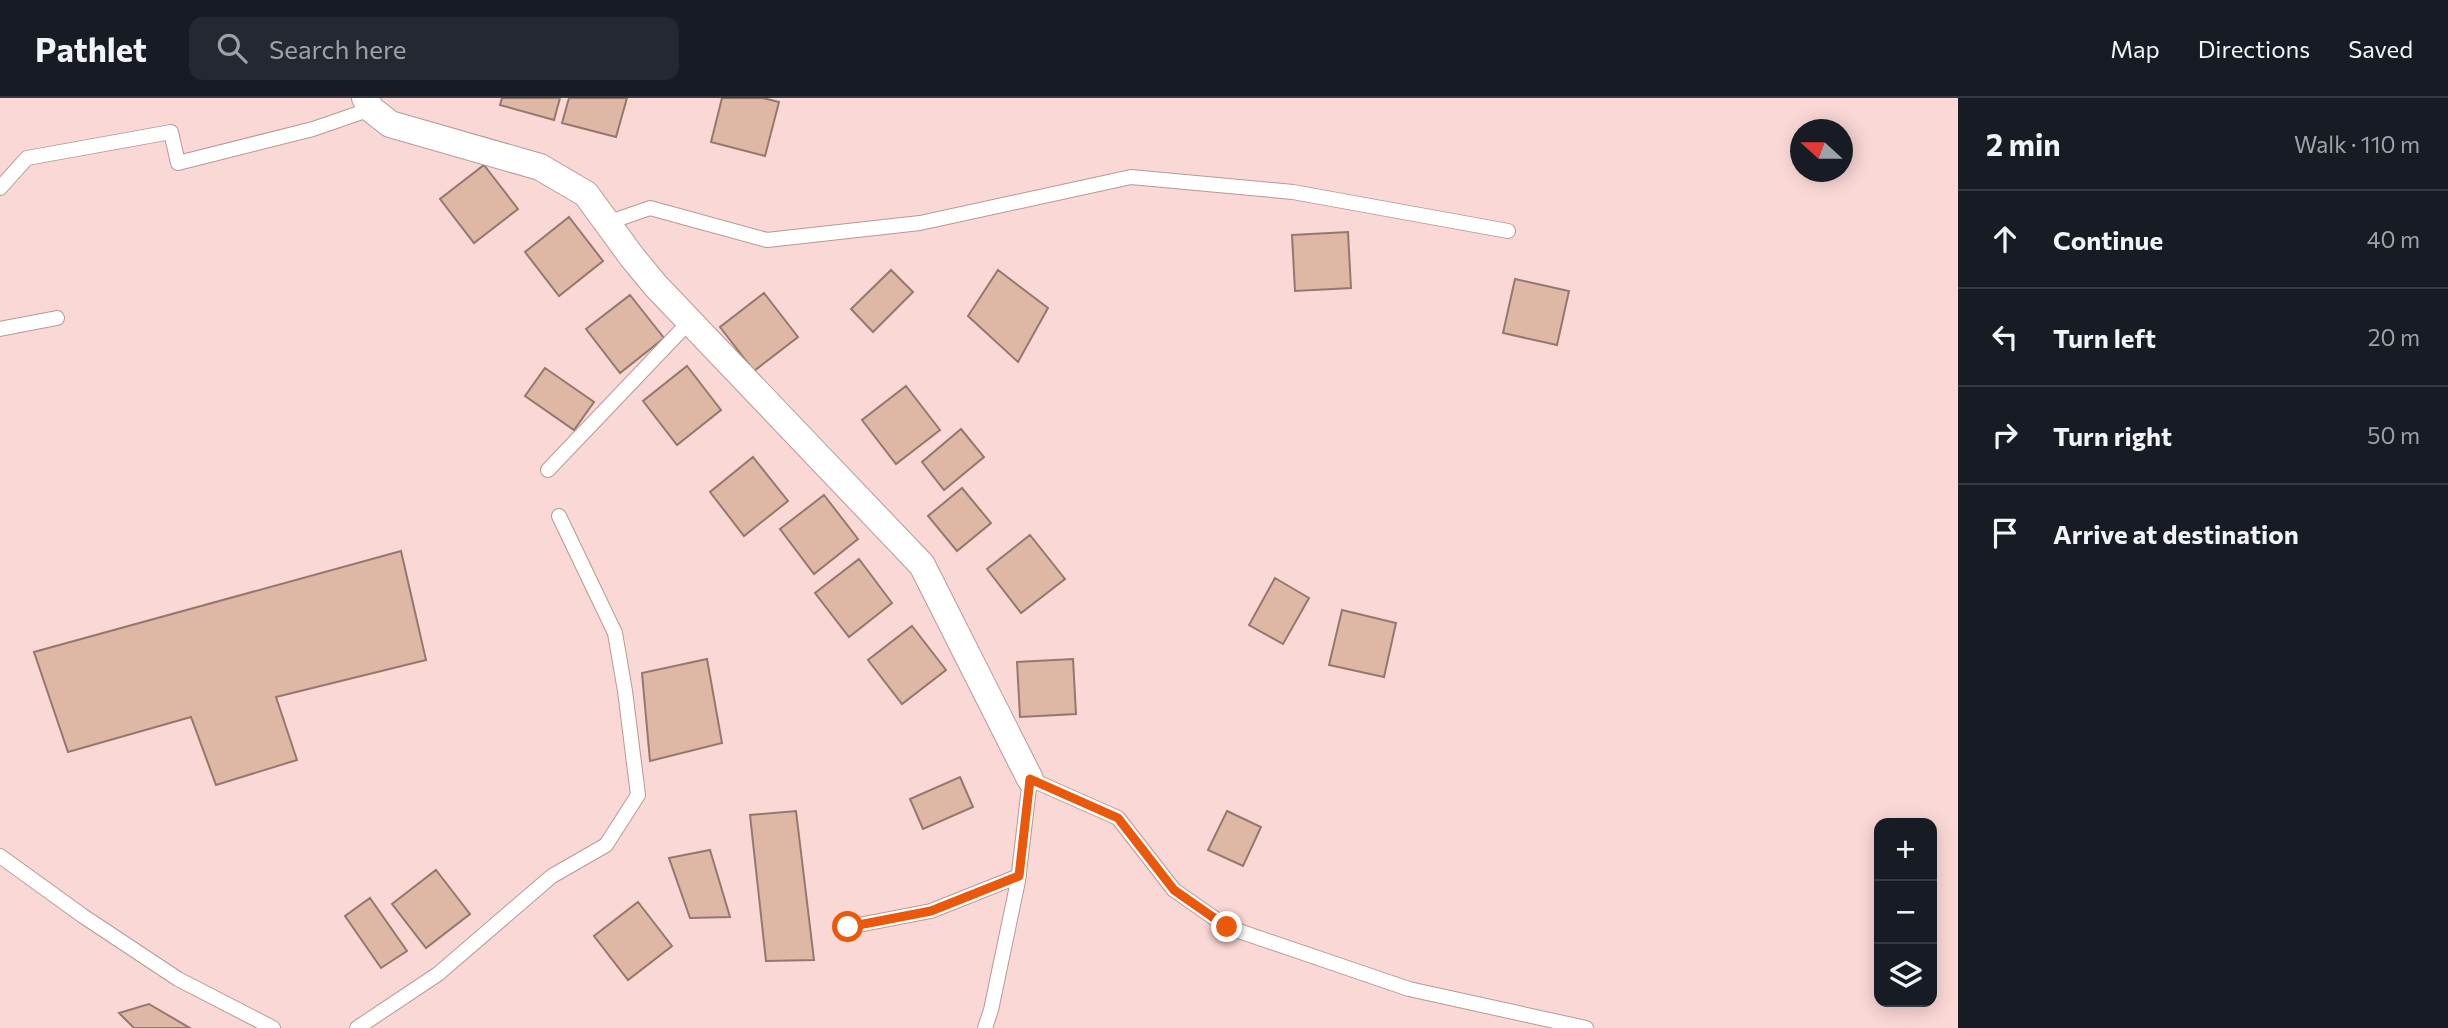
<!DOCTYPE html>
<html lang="en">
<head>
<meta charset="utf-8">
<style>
  body { margin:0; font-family:Commissioner,sans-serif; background:#242831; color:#f1f3f6 }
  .controls { position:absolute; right:21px; bottom:21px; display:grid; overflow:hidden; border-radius:14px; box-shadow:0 4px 18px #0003 }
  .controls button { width:63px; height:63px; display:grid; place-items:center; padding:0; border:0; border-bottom:2px solid #363941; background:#171b24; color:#f1f3f6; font:35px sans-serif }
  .compass { position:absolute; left:1790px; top:21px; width:63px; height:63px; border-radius:50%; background:#171b24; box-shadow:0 4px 18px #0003; rotate:291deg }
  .stop { position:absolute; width:21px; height:21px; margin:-16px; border:5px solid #ea580c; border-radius:50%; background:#fff }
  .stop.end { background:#ea580c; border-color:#fff; box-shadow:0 2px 7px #0008 }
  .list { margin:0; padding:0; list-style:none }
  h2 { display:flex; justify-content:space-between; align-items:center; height:91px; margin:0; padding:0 28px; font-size:30px }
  h2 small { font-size:23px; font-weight:400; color:#9ea1a6 }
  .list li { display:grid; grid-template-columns:46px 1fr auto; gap:21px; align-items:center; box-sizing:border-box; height:98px; padding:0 28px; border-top:2px solid #363941 }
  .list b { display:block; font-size:26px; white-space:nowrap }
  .list em { font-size:23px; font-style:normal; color:#9ea1a6 }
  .icon { flex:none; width:38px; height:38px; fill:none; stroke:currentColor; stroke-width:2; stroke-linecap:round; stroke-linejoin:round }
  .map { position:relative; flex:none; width:1958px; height:930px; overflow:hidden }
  header { display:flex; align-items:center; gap:42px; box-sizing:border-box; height:98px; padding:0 35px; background:#171b24; border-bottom:2px solid #363941 }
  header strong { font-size:33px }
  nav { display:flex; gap:38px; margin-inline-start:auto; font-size:24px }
  .search { width:490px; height:63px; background:#242831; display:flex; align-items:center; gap:18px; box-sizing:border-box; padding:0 24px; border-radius:14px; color:#9ea1a6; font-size:26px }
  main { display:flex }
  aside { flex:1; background:#171b24 }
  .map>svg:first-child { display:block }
</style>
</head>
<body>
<header>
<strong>Pathlet</strong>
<div class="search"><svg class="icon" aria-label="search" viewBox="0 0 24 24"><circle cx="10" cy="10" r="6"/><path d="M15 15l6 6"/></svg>Search here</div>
<nav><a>Map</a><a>Directions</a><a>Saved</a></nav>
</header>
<main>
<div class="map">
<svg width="1958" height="930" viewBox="0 0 1958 930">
  <rect width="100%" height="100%" fill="#fad8d6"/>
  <path fill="#deb7a5" stroke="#94786c" stroke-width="2" d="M502,0h58l-6,22 -54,-15z
    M569,0h58l-11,39 -54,-14z
    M722,0h41l16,4 -14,54 -54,-14z
    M484,67l34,44 -44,34 -34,-44z
    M569,119l34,44 -44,35 -34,-44z
    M1348,134l3,56 -56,3 -3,-56z
    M891,172l22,22 -40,40 -22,-23z
    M998,172l50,38 -30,54 -50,-46z
    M1515,181l54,12 -12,54 -54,-12z
    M764,195l34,44 -44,34 -34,-44z
    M630,197l34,43 -44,35 -34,-44z
    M687,268l34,44 -44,35 -34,-44z
    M545,270l49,34 -20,28 -49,-34z
    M906,288l34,44 -44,34 -34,-44z
    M961,331l23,28 -40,33 -22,-28z
    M753,359l35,44 -44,35 -34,-44z
    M962,390l29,35 -34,28 -29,-35z
    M824,397l34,44 -44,35 -34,-45z
    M1030,437l35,44 -44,34 -34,-44z
    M401,453l25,109 -150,37 21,63 -81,25 -25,-68 -123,35 -34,-100z
    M859,461l33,44 -43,34 -34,-44z
    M1275,480l34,20 -26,46 -34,-19z
    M1342,512l54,13 -12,54 -55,-12z
    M912,528l34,44 -44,34 -34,-44z
    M707,561l15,84 -72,18 -8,-88z
    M1073,561l3,55 -56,3 -3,-55z
    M960,679l13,30 -50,22 -13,-30z
    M796,713l18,149 -48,1 -16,-146z
    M1227,713l34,16 -18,39 -35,-16z
    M710,752l20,67 -40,1 -21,-60z
    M436,772l34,44 -44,34 -34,-44z
    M370,800l37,53 -26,17 -36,-52z
    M638,804l34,44 -44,34 -34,-44z
    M149,906l41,24h-56l-15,-15z"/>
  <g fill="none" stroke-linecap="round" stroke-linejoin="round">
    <g stroke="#b89896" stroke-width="16">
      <path id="lane" d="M0,90l27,-30 144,-26 7,31 135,-34 58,-20
        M607,125l43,-15 117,32 153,-17 211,-46 162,15 215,39
        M0,231l57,-11
        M548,372l142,-149
        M0,758l83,60 95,63 95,49
        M848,829l83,-16 88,-35
        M357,930l81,-54 114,-98 54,-31 32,-50 -13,-104 -10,-58 -56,-117
        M985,930l6,-18 27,-129 12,-102 88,39 56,72 53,37 182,62 177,39"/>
    </g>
    <g stroke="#b89896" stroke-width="28">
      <path id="street" d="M365,0l6,11 19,15 150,43 46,27 46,63 24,29 266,279 108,214"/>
    </g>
    <use href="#lane" stroke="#fff" stroke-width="14"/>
    <use href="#street" stroke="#fff" stroke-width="26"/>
  </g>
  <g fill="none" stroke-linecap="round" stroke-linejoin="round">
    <path stroke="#ea580c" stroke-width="9" d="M848,829l83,-16 88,-35 11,-97 88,39 56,72 53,37"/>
  </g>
</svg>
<div class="controls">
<button>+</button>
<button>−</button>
<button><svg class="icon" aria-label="layers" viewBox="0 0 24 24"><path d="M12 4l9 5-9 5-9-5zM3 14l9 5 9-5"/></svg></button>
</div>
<svg class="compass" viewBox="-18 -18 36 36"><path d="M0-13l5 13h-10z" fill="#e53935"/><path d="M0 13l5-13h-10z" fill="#9ea1a6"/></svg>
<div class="stop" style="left:848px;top:829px"></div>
<div class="stop end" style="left:1227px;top:829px"></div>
</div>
<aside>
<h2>2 min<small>Walk · 110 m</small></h2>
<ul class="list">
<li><svg class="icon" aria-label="ahead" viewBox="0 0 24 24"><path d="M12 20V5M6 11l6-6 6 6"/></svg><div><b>Continue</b></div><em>40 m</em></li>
<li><svg class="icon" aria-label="left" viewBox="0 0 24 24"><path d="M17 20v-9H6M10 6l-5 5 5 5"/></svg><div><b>Turn left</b></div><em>20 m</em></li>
<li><svg class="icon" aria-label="right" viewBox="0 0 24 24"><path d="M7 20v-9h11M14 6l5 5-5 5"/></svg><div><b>Turn right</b></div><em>50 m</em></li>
<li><svg class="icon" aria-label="arrive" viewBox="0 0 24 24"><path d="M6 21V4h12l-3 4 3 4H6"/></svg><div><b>Arrive at destination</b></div></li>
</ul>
</aside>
</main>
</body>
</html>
